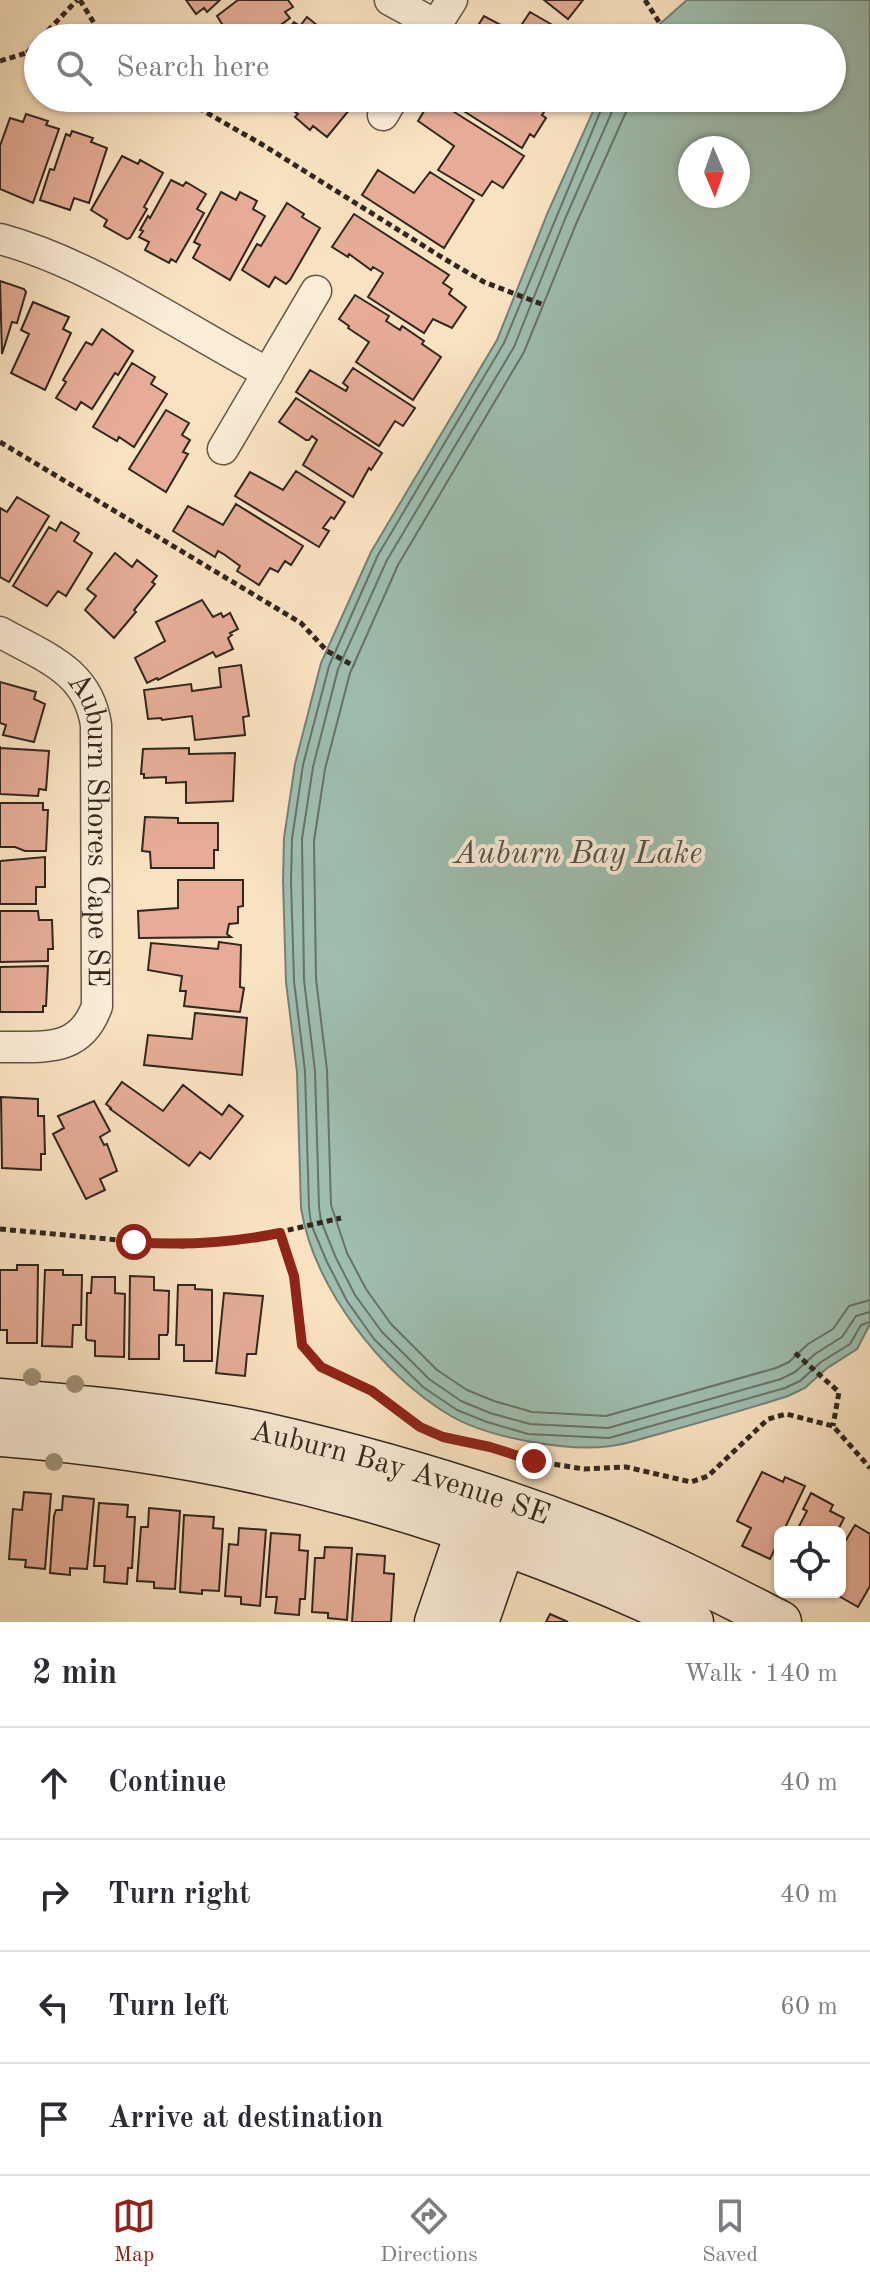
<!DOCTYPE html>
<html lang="en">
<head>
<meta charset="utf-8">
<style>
  body { margin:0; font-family:"Old Standard TT",serif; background:#f7f7f7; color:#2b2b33 }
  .controls { position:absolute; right:24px; bottom:24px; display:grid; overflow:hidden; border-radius:12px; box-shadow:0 2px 6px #0004 }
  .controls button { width:72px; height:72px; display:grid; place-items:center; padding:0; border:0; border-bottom:2px solid #e1e1e2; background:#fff; color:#2b2b33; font:40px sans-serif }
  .compass { position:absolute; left:678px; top:136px; width:72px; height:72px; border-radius:50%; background:#fff; box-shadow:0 2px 6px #0004; rotate:178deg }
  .stop { position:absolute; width:24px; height:24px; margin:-18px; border:6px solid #8f2418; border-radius:50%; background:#fff }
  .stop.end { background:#8f2418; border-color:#fff; box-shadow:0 2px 8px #0008 }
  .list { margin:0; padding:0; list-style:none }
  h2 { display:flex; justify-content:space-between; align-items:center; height:104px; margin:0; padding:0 32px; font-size:34px }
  h2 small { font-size:26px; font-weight:400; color:#7c7c81 }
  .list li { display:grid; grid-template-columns:52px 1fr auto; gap:24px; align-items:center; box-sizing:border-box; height:112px; padding:0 32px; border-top:2px solid #e1e1e2 }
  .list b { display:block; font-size:30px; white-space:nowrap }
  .list em { font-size:26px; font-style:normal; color:#7c7c81 }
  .icon { flex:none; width:44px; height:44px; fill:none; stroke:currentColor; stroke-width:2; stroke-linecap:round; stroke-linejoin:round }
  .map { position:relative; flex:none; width:870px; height:1622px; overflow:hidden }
  .search { position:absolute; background:#fff; box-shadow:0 2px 6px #0004; left:24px; right:24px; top:24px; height:88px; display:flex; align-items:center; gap:20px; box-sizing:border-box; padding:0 28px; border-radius:44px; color:#7c7c81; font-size:30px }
  .sheet { height:552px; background:#fff }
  nav { display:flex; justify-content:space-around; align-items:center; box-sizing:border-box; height:112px; border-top:2px solid #e1e1e2; background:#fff; font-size:22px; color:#7c7c81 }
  nav a { display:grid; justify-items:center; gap:4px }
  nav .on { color:#8f2418 }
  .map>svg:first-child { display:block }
</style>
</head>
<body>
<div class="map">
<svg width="870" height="1622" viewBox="0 0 870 1622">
  <rect width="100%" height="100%" fill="#f9e2c1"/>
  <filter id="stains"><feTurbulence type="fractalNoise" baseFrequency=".0025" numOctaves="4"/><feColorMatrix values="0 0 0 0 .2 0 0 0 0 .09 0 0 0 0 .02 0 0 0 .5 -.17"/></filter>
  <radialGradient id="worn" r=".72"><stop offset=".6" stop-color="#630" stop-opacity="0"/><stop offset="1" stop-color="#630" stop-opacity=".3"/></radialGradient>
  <path fill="#9ebeb0" stroke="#728276" stroke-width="2" fill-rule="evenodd" d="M687,0h183v1324l-13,25 -31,20 -21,19 -17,8c-43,14 -86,26 -129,38 -16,4 -32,10 -48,12 -43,6 -122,-8 -160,-30 -69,-41 -137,-128 -150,-208l-4,-136 -11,-90 -3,-101 1,-43 11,-74 26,-101 50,-111 126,-212 51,-128 51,-114h233v-60h-188zM690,148h48v48h-48z"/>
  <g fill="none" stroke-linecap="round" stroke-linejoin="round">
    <path stroke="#687268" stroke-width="2" d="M606,98l-102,245 -126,212 -49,111 -26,99 -11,74 -1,42 3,100 11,90 4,137 2,16 16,38 20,39 27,38 49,48 34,23 30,12 41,12 81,4 176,-50 15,-7 21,-19 29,-18 11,-19 9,-3
      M616,98l-2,9 -49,112 -51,128 -127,213 -49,109 -25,98 -11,72 2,141 11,91 4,136 2,14 15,37 19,37 27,37 47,47 32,22 29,12 40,11 78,4 173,-49 14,-7 20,-18 27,-17 14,-21 14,-4
      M628,98l-2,14 -50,112 -52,128 -126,213 -48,108 -25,96 -11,72 2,138 11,91 4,135 16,48 19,36 25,35 46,46 30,20 27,11 38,11 74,4 170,-48 13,-6 19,-18 25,-15 16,-23 21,-6"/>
  </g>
  <path fill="#e6ac97" stroke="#31271f" stroke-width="2" d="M186,0h34l-13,12 -3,-4 -8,6z
    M238,0h50l5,7 -8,5 5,6 -27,20h-38l-8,-10 5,-4 -5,-8z
    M544,0h39l-15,19z
    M530,12l45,26h-105l14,-22 32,17z
    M307,17l21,17 -1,1 3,3h-49l13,-16 6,4z
    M306,98h53l-32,39 -14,-11 -3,4 -15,-13 3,-3 -3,-2z
    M432,98l92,58 -21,32 -11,-7 -10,15 -44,-26 16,-24 -36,-25z
    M443,98h102l6,4 -9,13 4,3 -12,19 -4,-3 -8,14z
    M26,114l22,7 -2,4 13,4 -26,74 -33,-14v-43l10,-28 13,4z
    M72,131l21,7 -2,4 16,6 -18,55 -15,-5 -4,12 -30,-10 10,-31 4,1 12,-36 4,2z
    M122,156l16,8 2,-4 23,13 -19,34 3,2 -17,29 -3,1 -23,-13 3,-6 -16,-10z
    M378,170l36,23 16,-21 44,28 -30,48 -82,-53z
    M171,180l12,6 3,-4 20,12 -9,15 7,4 -28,49 -5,-3 -2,4 -24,-13 4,-8 -10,-5 4,-6 -3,-1 8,-14 2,2z
    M221,192l15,8 4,-8 17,9 -4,8 12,7 -35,64 -37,-22 7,-13 -6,-3z
    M287,203l17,11 -2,3 18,11 -30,52 -4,4 -11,-7 -6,10 -27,-17 15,-26 4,2z
    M354,214l95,61 -6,8 9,6 -3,5 17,13 -14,21 -19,-9 -9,14 -56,-36 15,-24 -10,-6 -2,3 -22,-16 -1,3 -16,-10z
    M0,281l24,8 2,3 -9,31 -5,-1 -10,32z
    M355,295l34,21 -3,5 14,9 2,-4 22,15 -2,3 19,13 -28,43 -57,-38 13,-20 -21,-14 1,-2 -10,-7z
    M33,302l36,15 -6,12 8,4 -26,57 -34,-17 18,-39 -8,-4z
    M102,329l31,22 -15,24 -3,-2 -23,36 -11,-7 -5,8 -20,-12 10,-16 -3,-2 23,-38 6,3z
    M132,363l23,14 -4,7 16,10 -33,53 -15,-10 -2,4 -24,-14z
    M353,368l62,40 -12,18 -8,-5 -16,25 -83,-54 14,-22 36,21 2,-4 -5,-4z
    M296,398l86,55 -11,17 -2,-2 -16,29 -50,-32 14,-25 -5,-4 -3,4h-3l-27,-18z
    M166,410l23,13 -7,12 8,5 -7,12 5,2 -22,38 -37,-23z
    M296,471l49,31 -11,17 -3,-2 -8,11 6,3 -10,16 -84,-51 15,-24 33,18z
    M17,497l32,19 -40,66 -9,-5v-69l7,4z
    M236,504l67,42 -12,19 -6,-4 -7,11 -8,-4 -11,17 -22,-14 3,-5 -15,-11 -7,-4 -3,6 -42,-26 15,-25 35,19z
    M61,522l18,11 -5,8 18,12 -26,43 -8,-5 -11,15 -34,-20 36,-59 7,4z
    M115,553l17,14 5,-7 20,16 -5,6 3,2 -21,26 2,2 -22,26 -29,-28 11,-14 -9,-7z
    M202,600l11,17 8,-4 2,4 7,-4 8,16 -8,4 2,2 -4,3 5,11 -17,8 -3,-5 -55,28 -1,-2 -10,5 -12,-25 30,-17 -9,-19z
    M241,665l8,51 -6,1 2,18 -50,5 -3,-24 -30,4 -1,-2 -13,1 -4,-29 47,-6 1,7 29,-4 -2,-19z
    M0,682l36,10 -2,7 11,5 -11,38 -31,-7 3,-10 -6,-2z
    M0,746v2l49,3 -3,39 -7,-1 -1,7 -38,-2z
    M189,748v6l46,-1 -2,48 -47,2v-21l-20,1v-6l-22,1v-4h-3l2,-25z
    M0,803h43v7h5l-2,41h-21l-10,-4h-15z
    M145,817l33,1v5h40v27h-4v18h-63l-1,-16 -8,-1z
    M45,857v30h-9v17h-36v-43z
    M178,880h65v26l-5,1v16l-9,1 -2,10 4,3 -92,1 -1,-27 40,-3z
    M0,911h38l1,9h13l1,29h-5v12l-48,1z
    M219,942l22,3 -1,42 4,1 -4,24 -56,-6 2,-15h-6l2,-15 -34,-6 3,-27 67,6z
    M48,966l-2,40h-3v6h-43v-45z
    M195,1013l52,5 -5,57 -98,-10 4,-30 44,4z
    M122,1082l41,29 20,-26 39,30 7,-10 14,11 -33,43 -10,-7 -11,14 -79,-57 1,-1 -5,-4z
    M1,1097l37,2v17h6l1,38h-4v16l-39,-2z
    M94,1101l16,30 -10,6 4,8 3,-1 10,27 -17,8 5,11 -19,9 -33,-65 11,-6 -6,-12z
    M17,1265h21l-1,78h-30v-13h-7v-60h17z
    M45,1270h18v5h19l-1,50h-8l-1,22 -30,-1z
    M130,1276l24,1v13l15,1 -1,41 -1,3h-8v24h-30z
    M92,1277h23v16l10,1 -1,63 -29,-1v-15l-8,-1 -1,-2 1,-45h4z
    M178,1285h17v4l17,1v71h-28v-16h-8z
    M224,1293l39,3 -7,58h-9l-2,22 -29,-3z
    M762,1472l21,10 2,-5 20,9 -22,46h-3v6l-10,21 -28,-13 9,-18 -14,-7z
    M24,1492l27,2 -6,75 -20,-2 1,-7 -17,-1 4,-50 9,1z
    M811,1493l22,12 -3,6 14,7 -7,14h-41l11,-21 -4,-2z
    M63,1496l31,3 -7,70 -17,-1v7l-20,-2 4,-57 2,-6h6z
    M99,1503l29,2 -1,12h8l-3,51h-4l-1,16 -23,-2 1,-16h-11z
    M149,1508l31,3 -5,78 -21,-1v-6l-17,-1 4,-54h7z
    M184,1515l30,2 -1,11 10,1 -4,62 -17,-1v4l-22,-2z
    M855,1525l15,9v52l-12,21 -26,-15h8v-42z
    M239,1528l27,2 -6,76 -19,-2v-7l-16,-1 4,-52 9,1z
    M271,1533l29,2 -1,15 9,1 -3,48h-5l-1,16 -24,-2 2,-16h-11z
    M325,1547l27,1 -5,72 -19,-2v-5l-16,-1 3,-54h9z
    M357,1554l28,2 -1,17 10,1 -3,48h-39z
    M550,1614l18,8h-22z"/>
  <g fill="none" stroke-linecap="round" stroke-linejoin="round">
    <g stroke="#635648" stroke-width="33">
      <g id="street">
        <path d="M390,0l46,25"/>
        <path d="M428,38l24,-38"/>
        <path d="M383,115l10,-17"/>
        <path d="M0,239c93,25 182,89 268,134"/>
        <path d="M223,449l93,-158"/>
        <path id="s1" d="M0,632c44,25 88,38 96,93l1,281c-17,48 -54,40 -97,41"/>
      </g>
    </g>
    <g stroke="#31271f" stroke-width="45">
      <g id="secondary">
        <path id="s2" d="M0,1400c88,7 177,15 264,34 110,25 219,57 324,98 66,25 129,58 192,90"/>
        <path d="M0,1435c247,19 468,82 692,187"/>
        <path d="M436,1622l41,-120"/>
        <path d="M477,1622l36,-104"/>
      </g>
    </g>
    <path stroke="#31271f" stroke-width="5" stroke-dasharray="6 4" stroke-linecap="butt" d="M80,0l23,38
      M645,0l24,38
      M41,38l36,-38
      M27,53l11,-12
      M0,61l26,-8 12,3
      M181,98l82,47 180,113 41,24 60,23
      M0,442l301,181 26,28 27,15
      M0,1229l183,17 53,-4 105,-24
      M280,1233l14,43 8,69 19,22 51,24 48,36 23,10 47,10 44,14 50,8 42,-2 65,15 17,-6 60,-57 18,-5 47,12 37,42
      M795,1353l44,39 -6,34"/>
    <use href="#street" stroke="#fbecd7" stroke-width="30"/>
    <use href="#secondary" stroke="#fbecd7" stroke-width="42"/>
  </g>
  <g fill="#9f9177">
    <circle cx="32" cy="1377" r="9"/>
    <circle cx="75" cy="1384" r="9"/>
    <circle cx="54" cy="1462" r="9"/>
  </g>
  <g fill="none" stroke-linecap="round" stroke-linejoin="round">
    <path stroke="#8f2418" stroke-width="10" d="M134,1242c50,4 96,1 146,-9l14,43 8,69 19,22 51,24 48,36 23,10 47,10 44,14"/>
  </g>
  <g text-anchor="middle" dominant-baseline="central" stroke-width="8" stroke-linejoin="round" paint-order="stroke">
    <g font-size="30" fill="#31271f" stroke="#fbecd7">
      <text stroke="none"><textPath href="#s1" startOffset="244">Auburn Shores Cape SE</textPath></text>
      <text stroke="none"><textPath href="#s2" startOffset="408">Auburn Bay Avenue SE</textPath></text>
    </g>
    <g font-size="32" font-style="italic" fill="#52544a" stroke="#fbecd7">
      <text x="578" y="855">Auburn Bay Lake</text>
    </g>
  </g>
  <rect width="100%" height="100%" filter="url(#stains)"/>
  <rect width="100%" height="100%" fill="url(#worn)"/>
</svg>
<div class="controls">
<button><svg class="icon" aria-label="locate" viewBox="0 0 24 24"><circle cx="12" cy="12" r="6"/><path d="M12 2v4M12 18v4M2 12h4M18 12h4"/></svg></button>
</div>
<svg class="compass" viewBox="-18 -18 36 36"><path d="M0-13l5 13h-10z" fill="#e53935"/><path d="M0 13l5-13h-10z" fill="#7c7c81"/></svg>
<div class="stop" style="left:134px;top:1242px"></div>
<div class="stop end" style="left:534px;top:1461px"></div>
<div class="search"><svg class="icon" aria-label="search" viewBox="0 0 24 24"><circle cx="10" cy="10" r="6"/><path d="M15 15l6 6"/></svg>Search here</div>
</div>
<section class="sheet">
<h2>2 min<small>Walk · 140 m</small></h2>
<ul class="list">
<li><svg class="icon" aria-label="ahead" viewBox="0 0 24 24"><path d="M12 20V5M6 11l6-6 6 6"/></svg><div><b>Continue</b></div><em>40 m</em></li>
<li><svg class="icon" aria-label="right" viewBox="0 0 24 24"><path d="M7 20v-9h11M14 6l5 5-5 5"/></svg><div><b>Turn right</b></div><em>40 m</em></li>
<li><svg class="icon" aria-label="left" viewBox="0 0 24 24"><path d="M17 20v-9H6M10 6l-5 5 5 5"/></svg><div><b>Turn left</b></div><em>60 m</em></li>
<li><svg class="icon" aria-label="arrive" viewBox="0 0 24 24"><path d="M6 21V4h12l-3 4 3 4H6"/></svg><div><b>Arrive at destination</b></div></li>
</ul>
</section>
<nav>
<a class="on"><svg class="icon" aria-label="map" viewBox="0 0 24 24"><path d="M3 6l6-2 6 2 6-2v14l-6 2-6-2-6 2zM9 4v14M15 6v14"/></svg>Map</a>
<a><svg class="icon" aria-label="directions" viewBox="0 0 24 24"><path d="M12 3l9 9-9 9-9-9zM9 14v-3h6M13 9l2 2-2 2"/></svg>Directions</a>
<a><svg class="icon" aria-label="saved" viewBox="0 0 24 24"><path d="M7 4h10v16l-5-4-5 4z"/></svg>Saved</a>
</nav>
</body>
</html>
